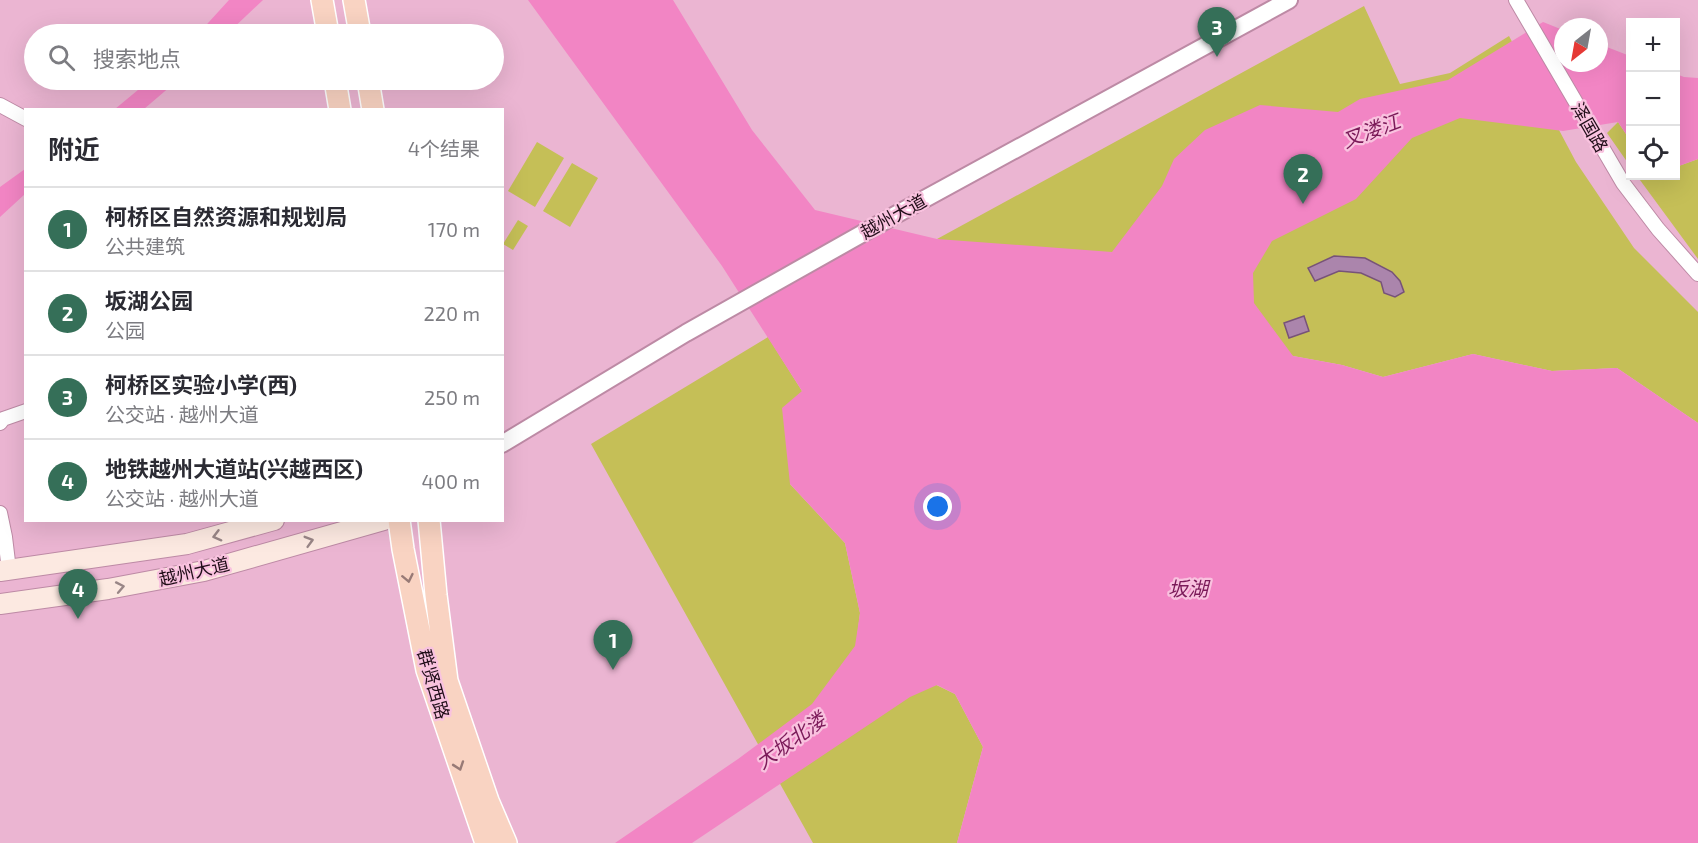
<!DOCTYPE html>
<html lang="zh">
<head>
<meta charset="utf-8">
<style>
  body { margin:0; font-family:"Exo 2","Noto Sans SC",sans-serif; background:#f2f2f3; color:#2b2b33 }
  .controls { position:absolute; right:18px; top:18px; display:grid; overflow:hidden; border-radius:0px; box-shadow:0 6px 24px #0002 }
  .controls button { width:54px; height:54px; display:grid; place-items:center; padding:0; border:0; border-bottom:2px solid #e1e1e2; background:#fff; color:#2b2b33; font:30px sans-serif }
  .compass { position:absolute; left:1554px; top:18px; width:54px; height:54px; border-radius:50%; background:#fff; box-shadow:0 6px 24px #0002; rotate:211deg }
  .you { position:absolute; left:938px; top:507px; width:21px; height:21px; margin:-15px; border:4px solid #fff; border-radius:50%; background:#1a73e8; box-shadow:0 0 0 9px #1a73e833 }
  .badge { display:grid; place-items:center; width:39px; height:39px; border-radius:50%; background:#356f58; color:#fff; font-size:20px; font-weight:700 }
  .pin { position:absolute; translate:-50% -50px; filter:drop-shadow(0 2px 3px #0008) }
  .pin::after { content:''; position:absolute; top:32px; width:21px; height:18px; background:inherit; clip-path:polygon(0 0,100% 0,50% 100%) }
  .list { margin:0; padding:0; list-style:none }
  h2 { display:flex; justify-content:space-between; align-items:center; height:78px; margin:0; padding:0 24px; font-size:26px }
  h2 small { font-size:20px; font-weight:400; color:#7c7c81 }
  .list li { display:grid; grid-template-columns:39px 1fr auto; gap:18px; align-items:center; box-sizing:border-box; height:84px; padding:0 24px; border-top:2px solid #e1e1e2 }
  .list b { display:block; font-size:22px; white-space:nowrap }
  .list p { margin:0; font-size:20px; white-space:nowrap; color:#7c7c81 }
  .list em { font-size:20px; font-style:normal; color:#7c7c81 }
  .icon { flex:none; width:33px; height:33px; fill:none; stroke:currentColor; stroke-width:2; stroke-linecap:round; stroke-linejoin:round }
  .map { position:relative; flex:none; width:1698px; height:843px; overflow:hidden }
  .search { position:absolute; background:#fff; box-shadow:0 6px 24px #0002; left:24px; top:24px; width:480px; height:66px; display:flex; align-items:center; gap:15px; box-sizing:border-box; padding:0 21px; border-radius:33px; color:#7c7c81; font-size:22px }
  .panel { position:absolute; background:#fff; box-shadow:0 6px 24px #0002; left:24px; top:108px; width:480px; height:414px; border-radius:0px }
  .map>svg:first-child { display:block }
</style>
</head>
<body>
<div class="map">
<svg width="1698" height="843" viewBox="0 0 1698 843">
  <rect width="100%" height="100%" fill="#ebb5d2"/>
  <path fill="#c5bf57" d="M1364,6l36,78 50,-11 59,-37 67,126 58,86 64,64v111l-81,-55 -65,3 -79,-17 -90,23 -41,-12 -49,-9 -356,-117z
    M1618,122l12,18v26l-23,-33z
    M537,142l27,16 -29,49 -27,-16z
    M1698,159v100l-61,-83h39v-9z
    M572,163l26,15 -28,49 -27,-16z
    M518,220l10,6 -15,24 -10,-6z
    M768,337l34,54 -12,93 55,59 15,70 -4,33 99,48 28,53 -26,96h-144l-222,-399z"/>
  <path fill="#f285c4" d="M229,0h34l-36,34h-29z
    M528,0h145l79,130 63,80 122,29 175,13 50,-66 12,-27 31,-29 55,-25 78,7 22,-13 88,-19 95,-58 20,8v33h36v-19l31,12v84l-12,-18 -55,9 -103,-13 -48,20 -56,61 -84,42 -19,32 1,30 39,53 49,9 41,12 90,-23 79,17 65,-3 81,55v420h-741l26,-96 -28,-53 -18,-9 -27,12 -218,146h-77l123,-84 74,-55 43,-58 5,-33 -15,-70 -55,-59 -8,-76 20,-17 -80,-125z
    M1676,74l8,3 14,1v81l-22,8z
    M150,80h28l-34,29h-29z
    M25,169v25l-25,23v-30z"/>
  <path fill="#ab85ac" stroke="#775378" stroke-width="1.5" d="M1334,256l31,2 27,14 8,9 4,11 -9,5 -11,-4 -3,-11 -20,-9 -22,-2 -24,10 -7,-13z
    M1304,316l5,15 -20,7 -5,-15z"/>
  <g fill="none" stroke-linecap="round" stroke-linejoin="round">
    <g stroke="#bd8aa5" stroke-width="16">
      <path id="minor" d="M1516,0l107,183 35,46 40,45
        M0,105l26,14
        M0,423l3,-4 23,-8
        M0,513l5,24 4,33"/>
    </g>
    <g stroke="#bd8aa5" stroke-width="20">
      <path id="tertiary" d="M502,444l184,-111 211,-119 392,-214"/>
    </g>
    <g stroke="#bd8aa5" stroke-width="22">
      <path id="secondary" d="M0,571l187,-27 87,-24
        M0,604l108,-15 96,-18 180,-51"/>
    </g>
    <g stroke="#fff" stroke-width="24">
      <path id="primary" d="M322,0l6,34
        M354,0l6,34
        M335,80l5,30
        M368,80l5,30
        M399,520l4,29 24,121 59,173
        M429,520l7,75 11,86 41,120 18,42"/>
    </g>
    <use href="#minor" stroke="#fff" stroke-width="14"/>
    <use href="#tertiary" stroke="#fff" stroke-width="16"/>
    <use href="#secondary" stroke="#fce9e1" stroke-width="20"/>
    <use href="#primary" stroke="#f9d3c2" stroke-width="21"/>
  </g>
  <defs><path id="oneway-chevron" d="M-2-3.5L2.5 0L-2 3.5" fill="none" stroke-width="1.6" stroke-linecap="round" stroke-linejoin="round" transform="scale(1.5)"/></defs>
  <g stroke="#998687">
    <use href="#oneway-chevron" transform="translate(217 536) rotate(165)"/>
    <use href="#oneway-chevron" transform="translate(309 541) rotate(-16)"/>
    <use href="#oneway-chevron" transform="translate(120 587) rotate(-11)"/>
  </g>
  <g stroke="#987a76">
    <use href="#oneway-chevron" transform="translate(408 578) rotate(78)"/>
    <use href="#oneway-chevron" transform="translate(459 766) rotate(71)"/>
  </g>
  <g text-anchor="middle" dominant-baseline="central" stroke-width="4.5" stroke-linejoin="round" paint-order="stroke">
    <g font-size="18" fill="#210e19" stroke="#f9c2df">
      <text transform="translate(1590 127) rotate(60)">泽国路</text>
      <text transform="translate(893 216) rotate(-29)">越州大道</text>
      <text transform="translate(194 571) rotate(-13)">越州大道</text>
      <text transform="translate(434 684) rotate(74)">群贤西路</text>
    </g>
    <g font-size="20" font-style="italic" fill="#7b1a59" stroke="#f9c2df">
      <text transform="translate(1371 130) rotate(-21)">叉溇江</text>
      <text x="1188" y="588">坂湖</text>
      <text transform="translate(790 740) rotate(-36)">大坂北溇</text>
    </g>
  </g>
</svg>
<div class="controls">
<button>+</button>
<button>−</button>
<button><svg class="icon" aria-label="locate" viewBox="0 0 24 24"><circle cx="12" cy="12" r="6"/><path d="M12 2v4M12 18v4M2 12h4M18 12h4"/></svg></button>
</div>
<svg class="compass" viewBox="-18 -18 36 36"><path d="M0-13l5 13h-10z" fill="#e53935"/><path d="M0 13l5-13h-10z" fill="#7c7c81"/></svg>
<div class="you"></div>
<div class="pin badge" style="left:613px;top:670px">1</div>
<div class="pin badge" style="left:1303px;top:204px">2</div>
<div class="pin badge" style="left:1217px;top:57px">3</div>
<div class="pin badge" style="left:78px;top:619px">4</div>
<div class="search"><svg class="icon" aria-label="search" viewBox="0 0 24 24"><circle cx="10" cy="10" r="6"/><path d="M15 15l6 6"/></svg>搜索地点</div>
<section class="panel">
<h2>附近<small>4个结果</small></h2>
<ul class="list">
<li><span class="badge">1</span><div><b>柯桥区自然资源和规划局</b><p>公共建筑</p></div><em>170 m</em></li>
<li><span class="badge">2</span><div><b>坂湖公园</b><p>公园</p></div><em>220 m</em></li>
<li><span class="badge">3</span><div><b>柯桥区实验小学(西)</b><p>公交站 · 越州大道</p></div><em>250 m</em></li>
<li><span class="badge">4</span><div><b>地铁越州大道站(兴越西区)</b><p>公交站 · 越州大道</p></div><em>400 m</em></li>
</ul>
</section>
</div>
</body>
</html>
